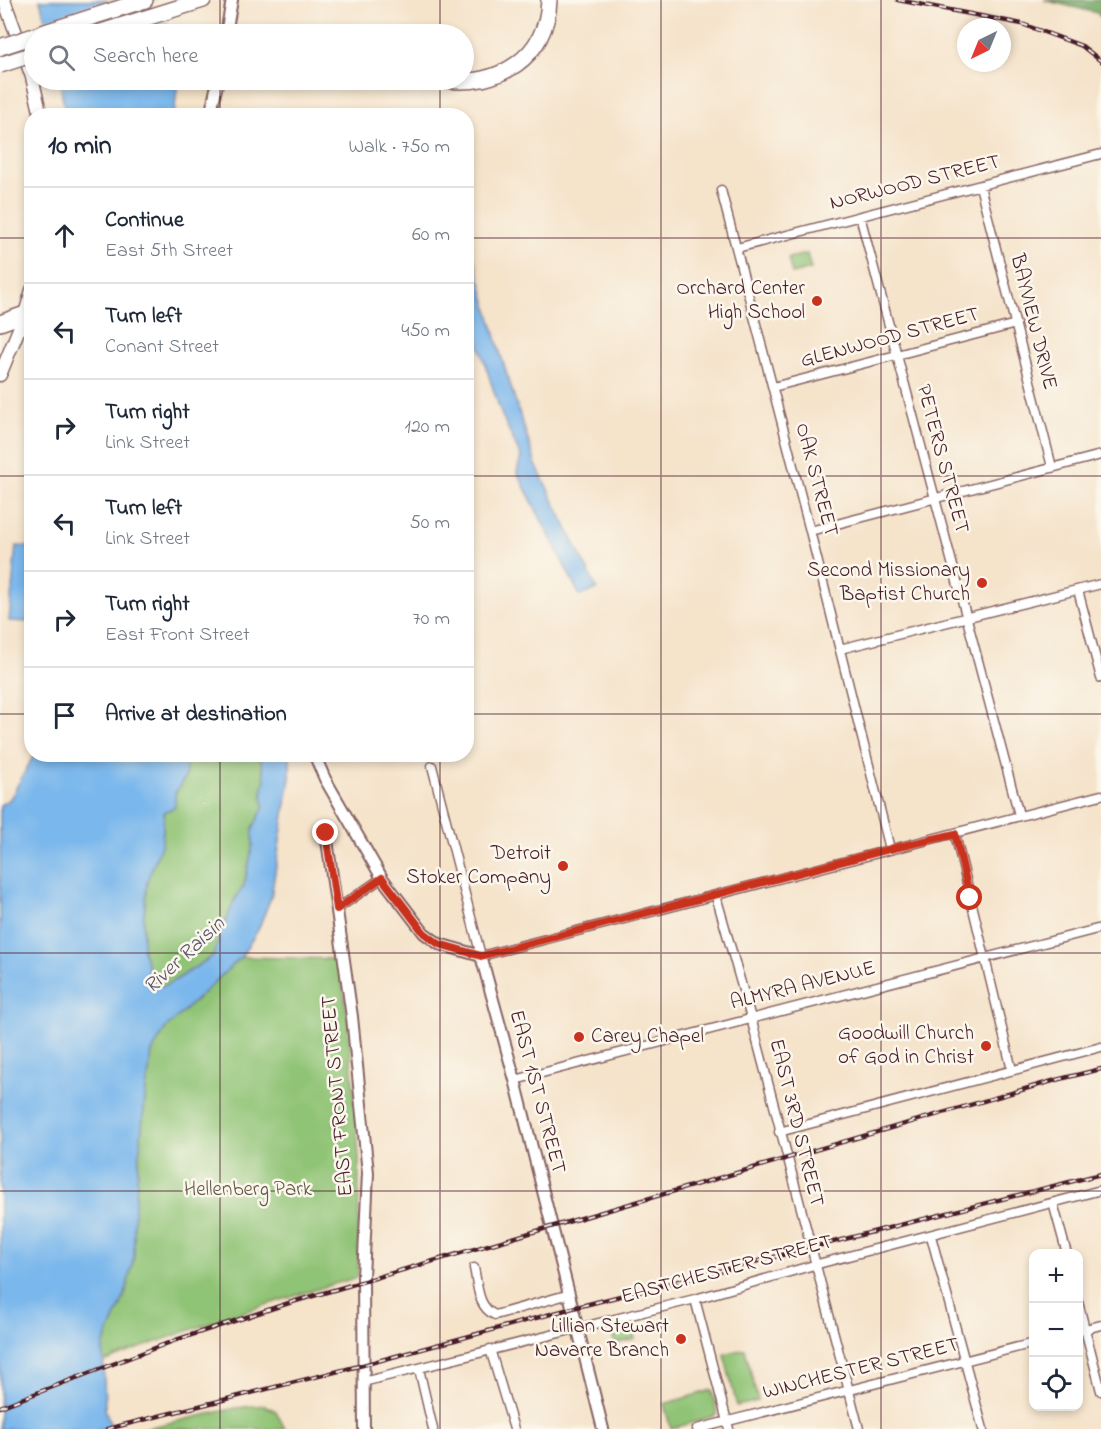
<!DOCTYPE html>
<html lang="en">
<head>
<meta charset="utf-8">
<style>
  body { margin:0; font-family:"Indie Flower",sans-serif; background:#f2f2f3; color:#1f2937 }
  .controls { position:absolute; right:18px; bottom:18px; display:grid; overflow:hidden; border-radius:12px; box-shadow:0 3px 9px #0003 }
  .controls button { width:54px; height:54px; display:grid; place-items:center; padding:0; border:0; border-bottom:2px solid #e0e1e3; background:#fff; color:#1f2937; font:30px sans-serif }
  .compass { position:absolute; left:957px; top:18px; width:54px; height:54px; border-radius:50%; background:#fff; box-shadow:0 3px 9px #0003; rotate:223deg }
  .stop { position:absolute; width:18px; height:18px; margin:-14px; border:4px solid #c8321e; border-radius:50%; background:#fff }
  .stop.end { background:#c8321e; border-color:#fff; box-shadow:0 2px 6px #0008 }
  .list { margin:0; padding:0; list-style:none }
  h2 { display:flex; justify-content:space-between; align-items:center; height:78px; margin:0; padding:0 24px; font-size:26px }
  h2 small { font-size:20px; font-weight:400; color:#747a83 }
  .list li { display:grid; grid-template-columns:39px 1fr auto; gap:18px; align-items:center; box-sizing:border-box; height:96px; padding:0 24px; border-top:2px solid #e0e1e3 }
  .list b { display:block; font-size:22px; white-space:nowrap }
  .list p { margin:0; font-size:20px; white-space:nowrap; color:#747a83 }
  .list em { font-size:20px; font-style:normal; color:#747a83 }
  .icon { flex:none; width:33px; height:33px; fill:none; stroke:currentColor; stroke-width:2; stroke-linecap:round; stroke-linejoin:round }
  .map { position:relative; flex:none; width:1101px; height:1429px; overflow:hidden }
  .search { position:absolute; background:#fff; box-shadow:0 3px 9px #0003; left:24px; top:24px; width:450px; height:66px; display:flex; align-items:center; gap:15px; box-sizing:border-box; padding:0 21px; border-radius:33px; color:#747a83; font-size:22px }
  .panel { position:absolute; background:#fff; box-shadow:0 3px 9px #0003; left:24px; top:108px; width:450px; height:654px; border-radius:24px }
  .map>svg:first-child { display:block }
</style>
</head>
<body>
<div class="map">
<svg width="1101" height="1429" viewBox="0 0 1101 1429">
  <rect width="100%" height="100%" fill="#fbf7ec"/>
  <filter id="ink" filterUnits="userSpaceOnUse"><feTurbulence type="fractalNoise" baseFrequency=".0167" numOctaves="2"/><feDisplacementMap in="SourceGraphic" scale="12" xChannelSelector="R" yChannelSelector="G"/><feConvolveMatrix kernelMatrix="1 2 1 2 8 2 1 2 1" color-interpolation-filters="sRGB"/></filter>
  <filter id="wash" filterUnits="userSpaceOnUse"><feTurbulence type="fractalNoise" baseFrequency=".008" numOctaves="4" result="noise"/><feDisplacementMap in="SourceGraphic" scale="24" xChannelSelector="R" yChannelSelector="G"/><feGaussianBlur stdDeviation="1.35" result="paint"/><feColorMatrix in="noise" values="0 0 0 0 0 0 0 0 0 0 0 0 0 0 0 0 0 1.4 0 .05"/><feComposite in="paint" operator="in"/></filter>
  <g filter="url(#wash)">
    <rect width="100%" height="100%" fill="#f5e3ca"/>
    <path fill="#8fc375" stroke="#6c7150" stroke-width="1.5" d="M807,254l4,15 -19,5 -4,-16z
      M185,755h75l5,24 -3,15 2,13 -11,21v17l-9,41 -10,15 -8,21 -8,10v12l-5,12 -34,22 -15,8h-8l-9,-8 1,-11 -5,-15v-26l4,-45 15,-38 2,-31 22,-36z
      M241,957l98,2 9,60 11,137 -1,121c-86,25 -171,52 -255,85v-16l22,-51 9,-39v-38l5,-63 7,-66 6,-37 13,-23z
      M630,1319l5,20 -20,5 -6,-20z
      M745,1349l13,52 -21,5 -13,-52z
      M712,1390l5,23 -3,3 -43,13 -7,-25z
      M264,1405l12,6 9,18h-143l94,-21z"/>
    <path fill="#73a966" stroke="#5e6448" stroke-width="1.5" d="M1044,0h57v18l-4,-5z"/>
    <path fill="#7ab7ec" stroke="#626b8c" stroke-width="1.5" d="M40,0h116l16,34h-123z
      M60,80h118l-4,35h-109z
      M467,233l34,123 35,109 61,124 -17,7 -63,-124 4,-15 -20,-44 -30,-92 -4,-3z
      M16,546l15,1v75l-22,-1z
      M34,755h151l1,21 -11,17v14l-11,5 -2,31 -15,38 -4,45v26l5,15 -1,11 9,8h8l15,-8 34,-22 5,-12v-12l8,-10 8,-21 10,-15 9,-41v-17l11,-21 -2,-13 3,-15 -5,-24h30v23l-19,119 -13,33 -17,27 -76,72 -13,23 -6,37 -7,66 -5,63v38l-9,39 -22,51 2,63 7,20h-112v-624l10,-6z"/>
    <path fill="#f5e3ca" d="M108,0h51l10,20 -45,14h-78l-3,-13z"/>
  </g>
  <g filter="url(#ink)">
    <g fill="none" stroke-linecap="round" stroke-linejoin="round">
      <g stroke="#866463" stroke-width="11">
        <path id="minor" d="M980,186l72,281
          M721,190l89,341 80,318
          M860,216l159,599
          M737,248l364,-94
          M773,387l243,-63
          M810,531l291,-76
          M1078,590l23,88
          M840,649l261,-65
          M432,766l49,190 620,-161
          M955,834l57,236
          M716,896l35,122 108,411
          M337,909l45,-31
          M515,1080l586,-152
          M779,1132l322,-85
          M1053,1203l14,51
          M931,1236l52,193
          M474,1268c4,17 3,39 21,47l75,-21
          M695,1299l34,130
          M1078,1302l23,89
          M1078,1331l23,-6
          M490,1349l24,80
          M419,1369l14,60
          M363,1382l332,-83 119,-34 287,-75
          M697,1429l337,-86"/>
      </g>
      <g stroke="#866463" stroke-width="14">
        <path id="tertiary" d="M226,34l6,-34
          M210,116l8,-36
          M314,754l11,25 57,99 42,55 15,11 42,12 34,124 88,349
          M326,833l26,184 16,156 -5,104 1,152"/>
      </g>
      <g stroke="#866463" stroke-width="15">
        <path id="secondary" d="M4,0l28,77 9,39
          M0,375l25,-61 7,-24"/>
      </g>
      <g stroke="#866463" stroke-width="18">
        <path id="motorway" d="M39,34l106,-34
          M95,34l108,-34
          M445,80c53,7 102,-22 104,-80
          M0,323l25,-9"/>
      </g>
      <use href="#minor" stroke="#fff" stroke-width="8"/>
      <use href="#tertiary" stroke="#fff" stroke-width="10"/>
      <use href="#secondary" stroke="#fff" stroke-width="12"/>
      <use href="#motorway" stroke="#fff" stroke-width="15"/>
      <g stroke="#4a1f2b" stroke-width="4.5">
        <path id="rail" d="M898,0l124,24 60,22 19,15
          M0,1407l176,-67 113,-37 767,-223 45,-11
          M107,1429l256,-64 210,-57 528,-134"/>
      </g>
      <use href="#rail" stroke="#fbf7ec" stroke-width="2" stroke-dasharray="7" stroke-linecap="butt"/>
      <g stroke="#866463" stroke-width="18" stroke-linecap="butt">
        <path id="motorway-bridge" d="M0,47l34,-11
          M0,65l34,-11"/>
      </g>
      <use href="#motorway-bridge" stroke="#fff" stroke-width="15"/>
    </g>
  </g>
  <g fill="none" stroke-linecap="round" stroke-linejoin="round" filter="url(#ink)">
    <path stroke="#c8321e" stroke-width="8" d="M326,833l11,76 45,-31 42,55 15,11 42,12 409,-107 65,-15 15,64"/>
  </g>
  <path fill="none" stroke="#4a1f2b" stroke-width="1.5" stroke-opacity="0.55" d="M220,0v34M440,0v34M661,0v1429M881,0v1429M220,80v36M440,80v36M0,238h32M466,238h635M0,476h32M466,476h635M0,714h32M466,714h635M220,754v675M440,754v675M0,953h1101M0,1191h1101"/>
  <g fill="#c8321e" stroke="#fbf7ec" stroke-width="2">
    <circle cx="817" cy="301" r="6"/>
    <circle cx="982" cy="583" r="6"/>
    <circle cx="563" cy="866" r="6"/>
    <circle cx="579" cy="1037" r="6"/>
    <circle cx="986" cy="1046" r="6"/>
    <circle cx="681" cy="1339" r="6"/>
  </g>
  <g text-anchor="middle" dominant-baseline="central" stroke-width="5" stroke-linejoin="round" paint-order="stroke">
    <g font-size="21" fill="#4a1f2b" stroke="#fbf7ec">
      <text transform="translate(915 183) rotate(-14)">NORWOOD STREET</text>
      <text transform="translate(1033 322) rotate(76)">BAYVIEW DRIVE</text>
      <text transform="translate(890 338) rotate(-15)">GLENWOOD STREET</text>
      <text transform="translate(942 459) rotate(75)">PETERS STREET</text>
      <text transform="translate(816 480) rotate(75)">OAK STREET</text>
      <text transform="translate(803 986) rotate(-14)">ALMYRA AVENUE</text>
      <text transform="translate(537 1092) rotate(75)">EAST 1ST STREET</text>
      <text transform="translate(338 1096) rotate(-95)">EAST FRONT STREET</text>
      <text transform="translate(796 1123) rotate(76)">EAST 3RD STREET</text>
      <text transform="translate(727 1270) rotate(-15)">EASTCHESTER STREET</text>
      <text transform="translate(861 1369) rotate(-14)">WINCHESTER STREET</text>
    </g>
    <g font-size="21" fill="#4a1f2b" stroke="#fbf7ec" text-anchor="end">
      <text x="805" y="289">Orchard Center<tspan x="805" dy="24">High School</tspan></text>
      <text x="970" y="571">Second Missionary<tspan x="970" dy="24">Baptist Church</tspan></text>
      <text x="551" y="854">Detroit<tspan x="551" dy="24">Stoker Company</tspan></text>
      <text x="974" y="1034">Goodwill Church<tspan x="974" dy="24">of God in Christ</tspan></text>
      <text x="591" y="1037" text-anchor="start">Carey Chapel</text>
      <text x="669" y="1327">Lillian Stewart<tspan x="669" dy="24">Navarre Branch</tspan></text>
    </g>
    <g font-size="21" fill="#625845" stroke="#fbf7ec">
      <text x="248" y="1190">Hellenberg Park</text>
    </g>
    <g font-size="22" font-style="italic" fill="#5b546f" stroke="#fbf7ec">
      <text transform="translate(185 956) rotate(-43)">River Raisin</text>
    </g>
  </g>
</svg>
<div class="controls">
<button>+</button>
<button>−</button>
<button><svg class="icon" aria-label="locate" viewBox="0 0 24 24"><circle cx="12" cy="12" r="6"/><path d="M12 2v4M12 18v4M2 12h4M18 12h4"/></svg></button>
</div>
<svg class="compass" viewBox="-18 -18 36 36"><path d="M0-13l5 13h-10z" fill="#e53935"/><path d="M0 13l5-13h-10z" fill="#747a83"/></svg>
<div class="stop" style="left:970px;top:898px"></div>
<div class="stop end" style="left:326px;top:833px"></div>
<div class="search"><svg class="icon" aria-label="search" viewBox="0 0 24 24"><circle cx="10" cy="10" r="6"/><path d="M15 15l6 6"/></svg>Search here</div>
<section class="panel">
<h2>10 min<small>Walk · 750 m</small></h2>
<ul class="list">
<li><svg class="icon" aria-label="ahead" viewBox="0 0 24 24"><path d="M12 20V5M6 11l6-6 6 6"/></svg><div><b>Continue</b><p>East 5th Street</p></div><em>60 m</em></li>
<li><svg class="icon" aria-label="left" viewBox="0 0 24 24"><path d="M17 20v-9H6M10 6l-5 5 5 5"/></svg><div><b>Turn left</b><p>Conant Street</p></div><em>450 m</em></li>
<li><svg class="icon" aria-label="right" viewBox="0 0 24 24"><path d="M7 20v-9h11M14 6l5 5-5 5"/></svg><div><b>Turn right</b><p>Link Street</p></div><em>120 m</em></li>
<li><svg class="icon" aria-label="left" viewBox="0 0 24 24"><path d="M17 20v-9H6M10 6l-5 5 5 5"/></svg><div><b>Turn left</b><p>Link Street</p></div><em>50 m</em></li>
<li><svg class="icon" aria-label="right" viewBox="0 0 24 24"><path d="M7 20v-9h11M14 6l5 5-5 5"/></svg><div><b>Turn right</b><p>East Front Street</p></div><em>70 m</em></li>
<li><svg class="icon" aria-label="arrive" viewBox="0 0 24 24"><path d="M6 21V4h12l-3 4 3 4H6"/></svg><div><b>Arrive at destination</b></div></li>
</ul>
</section>
</div>
</body>
</html>
